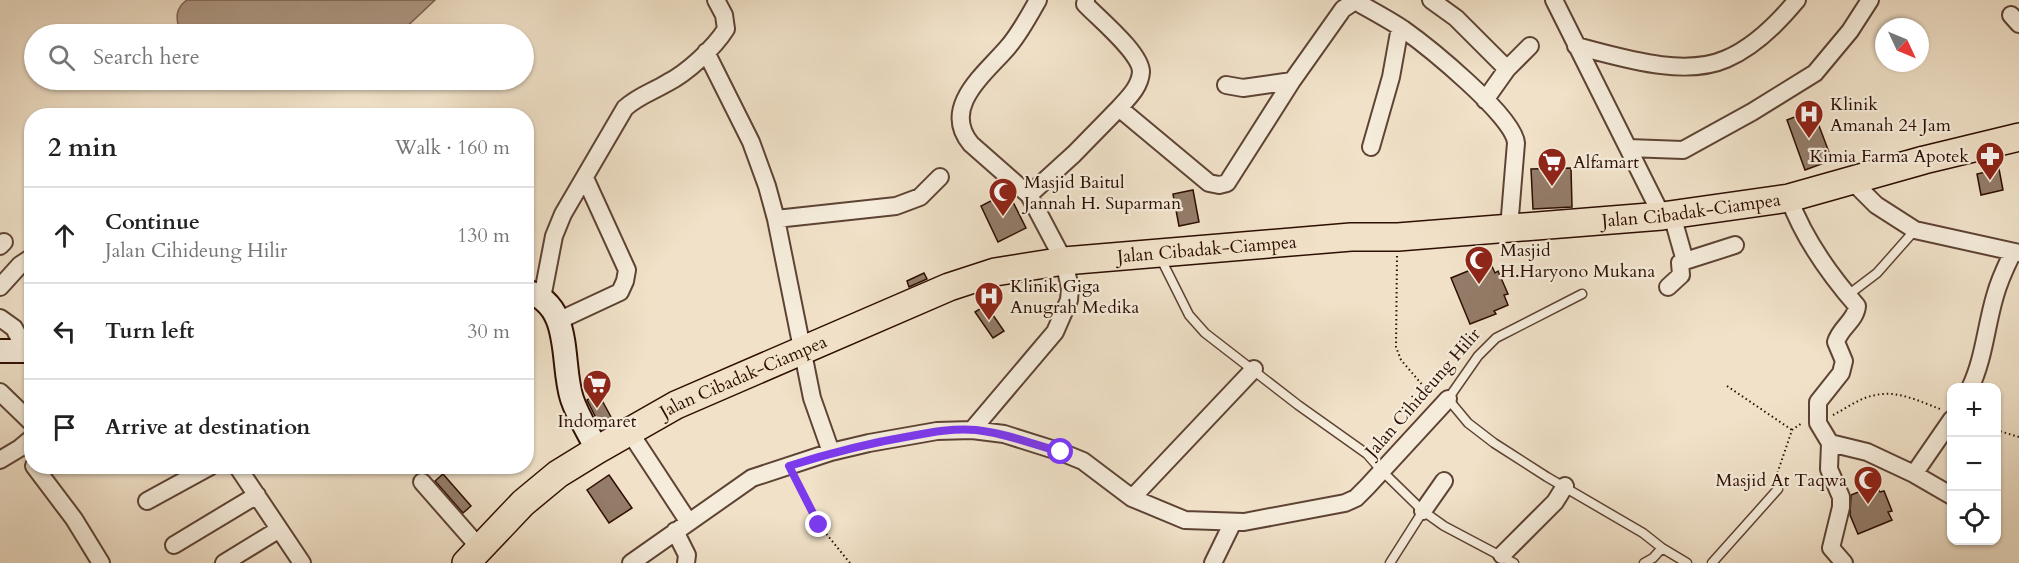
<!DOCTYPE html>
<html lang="en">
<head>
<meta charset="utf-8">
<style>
  body { margin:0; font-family:Cardo,serif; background:#f2f2f2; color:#222 }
  .controls { position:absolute; right:18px; bottom:18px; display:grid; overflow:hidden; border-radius:12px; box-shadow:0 2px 4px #0004 }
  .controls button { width:54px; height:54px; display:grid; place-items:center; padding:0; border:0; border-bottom:2px solid #e0e0e0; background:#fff; color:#222; font:30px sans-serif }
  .compass { position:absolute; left:1875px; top:18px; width:54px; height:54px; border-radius:50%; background:#fff; box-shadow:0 2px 4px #0004; rotate:134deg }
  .stop { position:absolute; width:18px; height:18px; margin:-14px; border:4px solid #7c3aed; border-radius:50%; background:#fff }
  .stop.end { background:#7c3aed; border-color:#fff; box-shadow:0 2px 6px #0008 }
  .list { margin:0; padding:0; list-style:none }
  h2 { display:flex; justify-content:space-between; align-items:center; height:78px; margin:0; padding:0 24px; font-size:26px }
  h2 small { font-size:20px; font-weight:400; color:#767676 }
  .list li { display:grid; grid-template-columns:39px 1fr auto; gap:18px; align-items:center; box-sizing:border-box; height:96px; padding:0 24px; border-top:2px solid #e0e0e0 }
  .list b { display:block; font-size:22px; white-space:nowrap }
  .list p { margin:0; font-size:20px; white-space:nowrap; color:#767676 }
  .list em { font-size:20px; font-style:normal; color:#767676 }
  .icon { flex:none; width:33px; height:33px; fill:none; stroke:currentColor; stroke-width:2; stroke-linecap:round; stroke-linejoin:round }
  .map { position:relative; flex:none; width:2019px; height:563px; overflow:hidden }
  .search { position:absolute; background:#fff; box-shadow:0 2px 4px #0004; left:24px; top:24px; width:510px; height:66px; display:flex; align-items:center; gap:15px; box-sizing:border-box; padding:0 21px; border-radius:33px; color:#767676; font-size:22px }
  .panel { position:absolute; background:#fff; box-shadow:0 2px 4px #0004; left:24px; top:108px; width:510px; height:366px; border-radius:24px }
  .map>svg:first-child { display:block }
</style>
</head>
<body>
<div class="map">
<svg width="2019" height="563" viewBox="0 0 2019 563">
  <rect width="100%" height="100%" fill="#f0e1c8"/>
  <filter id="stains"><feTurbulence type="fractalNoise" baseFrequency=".00333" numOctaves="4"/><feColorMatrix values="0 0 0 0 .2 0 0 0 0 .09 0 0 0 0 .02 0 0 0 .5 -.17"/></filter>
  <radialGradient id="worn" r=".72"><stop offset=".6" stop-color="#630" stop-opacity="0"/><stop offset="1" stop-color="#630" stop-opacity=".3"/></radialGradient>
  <path fill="#ae9985" stroke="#7b6151" stroke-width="1.5" d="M187,0h248l-36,34h-219c-3,-14 -7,-24 7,-34z"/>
  <path fill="#937c69" stroke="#2e0e02" stroke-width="1.5" d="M1813,110l19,50 -27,10 -18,-50z
    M1571,168l1,39 -39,2 -2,-40z
    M1999,169l4,21 -22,5 -4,-21z
    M1193,190l6,32 -20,4 -6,-32z
    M1008,192l18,36 -28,14 -17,-36z
    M1490,262l5,11 3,-2 10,23 -4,1 4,10 -14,6 2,3 -26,10 -19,-46z
    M924,273l3,6 -18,8 -2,-6z
    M986,305l18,26 -11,7 -18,-26z
    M598,393l13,24 -12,7 -12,-24z
    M443,474l28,32 -8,7 -28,-32z
    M609,475l23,33 -23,15 -22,-33z
    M1876,485l4,7 4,-1 8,20 -4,1 4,8 -34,14 -8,-19 1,-20z"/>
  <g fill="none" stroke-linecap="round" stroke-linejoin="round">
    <g stroke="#5e4334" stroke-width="11">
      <path id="service" d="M1160,257l29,58 16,18 93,72 69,49 14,16 42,41 21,15 70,37
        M1582,294l-86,44 -18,18 -30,43 20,24 26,20 53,34 96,56 19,15 25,15
        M1848,295l29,-22 38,-43
        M1390,563l33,-52
        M1644,563l9,-5 9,-10
        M1712,563l66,-74"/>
    </g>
    <g stroke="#5e4334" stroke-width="20">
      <path id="minor" d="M1086,0l-1,4c13,14 56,49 56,68 -1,15 -13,26 -22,36
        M1431,0l25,18 51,51 -22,31
        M1554,0l108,216
        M2011,15l8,9
        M1576,46c44,11 107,32 150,13 28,-12 52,-36 71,-59
        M706,52l45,90 16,44 9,33 36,179 19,54
        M1507,69l23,-23
        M1226,85l17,3 49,-7
        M1371,147l20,-70 9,-50
        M1628,148l55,2 69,-38 63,-39 35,-42 20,-31
        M1851,180l25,25 39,25 104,23
        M1029,195l45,-41 45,-46 90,75 10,2 8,-2 65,-102 51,-72 12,-8c16,9 33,18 48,28 24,17 111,87 113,114l-7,85
        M1789,198c14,39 41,77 68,108 -1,14 -17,22 -21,36l8,19 -3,12 -23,29v21l12,20 -1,26 12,28v10l-10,41 13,15
        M776,219l120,-13 24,-9 20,-20
        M0,246l4,-4
        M1685,261l50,-16
        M0,287l20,-22 12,-8
        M1668,287l13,-12 -1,-12 5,-2 -13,-46
        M542,298l12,-62 9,-22 62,-106c13,-12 27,-16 42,-25 20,-10 47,-35 59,-54l-2,-14 -8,-15
        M0,318l14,10 12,23
        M560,320l60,-28 5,-11 2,-11 -42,-92
        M1970,388c14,-29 16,-62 25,-92 4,-15 11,-30 18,-44
        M0,392l32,31
        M972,430l83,-98 14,-32 1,-12 -6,-27 -35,-66 -58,-51c-31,-37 15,-71 37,-97 12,-14 21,-31 30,-47
        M629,431l59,90
        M1830,443l37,9 47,22 38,22
        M0,460l20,-12 12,-10
        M34,466l40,53 27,44
        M237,466l65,97
        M1914,474l38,-55
        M422,482l57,65
        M1132,498l122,-129
        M147,501l64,-35
        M1423,511l21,-30
        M675,531l12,24 -1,8
        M174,545l83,-50
        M1502,555l53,-53 10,-16
        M224,563l54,-33
        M631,563l121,-85 79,-26 38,-9 68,-12 35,-1 32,4 57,18 22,9 49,37 53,22 59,2 101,-19 11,-5 11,-11 81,-88
        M1213,563l20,-41"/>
    </g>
    <g stroke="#2e0e02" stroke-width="26">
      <path id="secondary" d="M526,291c48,14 34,72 46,108 6,18 17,34 25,51
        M0,351h32"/>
    </g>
    <g stroke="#2e0e02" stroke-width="30">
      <g id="trunk">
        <path id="s1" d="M466,563l57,-60 35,-29 39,-24 79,-45 273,-118 46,-15 69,-11 287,-24h47l264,-21 127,-18 135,-38 95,-23"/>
      </g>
    </g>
    <path stroke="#2e0e02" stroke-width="2" stroke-dasharray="1.5 3" stroke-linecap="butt" d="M1397,256l-1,91 5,13 30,35
      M1727,386l65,44
      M1833,415c14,-7 28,-18 43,-20 22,-5 45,7 64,14
      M1996,430l23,7
      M1776,477l16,-47 10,-7
      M796,479l23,46 31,38"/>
    <use href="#service" stroke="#f5ecdb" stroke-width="8"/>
    <use href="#minor" stroke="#f5ecdb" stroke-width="16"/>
    <use href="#secondary" stroke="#f5ecdb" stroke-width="22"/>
    <use href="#trunk" stroke="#f0e1c8" stroke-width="27"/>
  </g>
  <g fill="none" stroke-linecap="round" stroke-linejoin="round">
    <path stroke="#7c3aed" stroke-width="8" d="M819,525l-30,-59c41,-13 80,-23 122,-30 21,-4 43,-8 65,-6 29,3 56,14 85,22"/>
  </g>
  <defs>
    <g id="hospital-pin" transform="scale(1.5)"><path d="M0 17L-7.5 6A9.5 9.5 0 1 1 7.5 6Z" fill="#8f2418" stroke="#f5ecdb"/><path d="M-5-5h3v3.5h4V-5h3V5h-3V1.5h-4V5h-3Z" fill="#fff"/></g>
    <g id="pharmacy-pin" transform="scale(1.5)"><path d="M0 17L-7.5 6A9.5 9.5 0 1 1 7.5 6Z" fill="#8f2418" stroke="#f5ecdb"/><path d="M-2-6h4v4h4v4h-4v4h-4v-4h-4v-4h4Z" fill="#fff"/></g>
    <g id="supermarket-pin" transform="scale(1.5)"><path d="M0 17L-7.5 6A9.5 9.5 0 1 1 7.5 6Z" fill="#8f2418" stroke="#f5ecdb"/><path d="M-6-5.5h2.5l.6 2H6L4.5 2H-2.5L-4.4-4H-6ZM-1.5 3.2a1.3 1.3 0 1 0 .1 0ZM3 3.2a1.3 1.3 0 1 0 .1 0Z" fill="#fff"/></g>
    <g id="mosque-pin" transform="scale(1.5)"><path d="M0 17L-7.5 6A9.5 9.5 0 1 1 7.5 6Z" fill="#8f2418" stroke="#f5ecdb"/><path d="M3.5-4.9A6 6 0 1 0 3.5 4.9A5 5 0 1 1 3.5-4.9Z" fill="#fff"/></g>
  </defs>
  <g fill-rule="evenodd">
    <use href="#hospital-pin" x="1809" y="114"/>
    <use href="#pharmacy-pin" x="1990" y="156"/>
    <use href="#supermarket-pin" x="1552" y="162"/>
    <use href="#mosque-pin" x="1003" y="192"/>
    <use href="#mosque-pin" x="1479" y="260"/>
    <use href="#hospital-pin" x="989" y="296"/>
    <use href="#supermarket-pin" x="597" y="384"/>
    <use href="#mosque-pin" x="1868" y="480"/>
  </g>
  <g text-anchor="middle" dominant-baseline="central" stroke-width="4.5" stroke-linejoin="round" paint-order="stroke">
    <g font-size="18" fill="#2e0e02" stroke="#f5ecdb" text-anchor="start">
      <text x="1830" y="104">Klinik<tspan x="1830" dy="21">Amanah 24 Jam</tspan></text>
      <text x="1969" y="156" text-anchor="end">Kimia Farma Apotek</text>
      <text x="1573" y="162">Alfamart</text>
      <text x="1024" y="182">Masjid Baitul<tspan x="1024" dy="21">Jannah H. Suparman</tspan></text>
      <text x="1500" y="250">Masjid<tspan x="1500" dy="21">H.Haryono Mukana</tspan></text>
      <text x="1010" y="286">Klinik Giga<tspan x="1010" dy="21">Anugrah Medika</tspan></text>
      <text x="597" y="421" text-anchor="middle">Indomaret</text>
      <text x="1847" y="480" text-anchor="end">Masjid At Taqwa</text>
    </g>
    <g font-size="18" fill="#2e0e02" stroke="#f5ecdb">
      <text stroke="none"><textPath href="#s1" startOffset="1310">Jalan Cibadak-Ciampea</textPath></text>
      <text stroke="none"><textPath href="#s1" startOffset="824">Jalan Cibadak-Ciampea</textPath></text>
      <text stroke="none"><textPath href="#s1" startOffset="338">Jalan Cibadak-Ciampea</textPath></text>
      <text transform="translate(1423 393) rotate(-49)">Jalan Cihideung Hilir</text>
    </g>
  </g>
  <rect width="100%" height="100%" filter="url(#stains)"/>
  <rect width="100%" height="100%" fill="url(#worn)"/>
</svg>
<div class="controls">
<button>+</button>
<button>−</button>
<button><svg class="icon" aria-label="locate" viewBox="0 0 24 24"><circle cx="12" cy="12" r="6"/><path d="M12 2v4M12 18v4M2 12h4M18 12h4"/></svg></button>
</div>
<svg class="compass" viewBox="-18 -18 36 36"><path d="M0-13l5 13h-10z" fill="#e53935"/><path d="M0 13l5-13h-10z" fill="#767676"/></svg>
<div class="stop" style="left:1061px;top:452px"></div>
<div class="stop end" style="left:819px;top:525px"></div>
<div class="search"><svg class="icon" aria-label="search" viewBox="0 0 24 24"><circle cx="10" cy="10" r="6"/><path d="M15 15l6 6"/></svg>Search here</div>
<section class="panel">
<h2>2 min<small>Walk · 160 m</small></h2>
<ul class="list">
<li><svg class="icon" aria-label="ahead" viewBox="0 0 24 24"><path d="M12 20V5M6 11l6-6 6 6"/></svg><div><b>Continue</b><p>Jalan Cihideung Hilir</p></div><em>130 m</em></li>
<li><svg class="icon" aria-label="left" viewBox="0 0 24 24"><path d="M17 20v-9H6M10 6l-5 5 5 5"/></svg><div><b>Turn left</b></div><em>30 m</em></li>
<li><svg class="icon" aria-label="arrive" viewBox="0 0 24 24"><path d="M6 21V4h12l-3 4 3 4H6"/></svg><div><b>Arrive at destination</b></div></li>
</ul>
</section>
</div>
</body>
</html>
